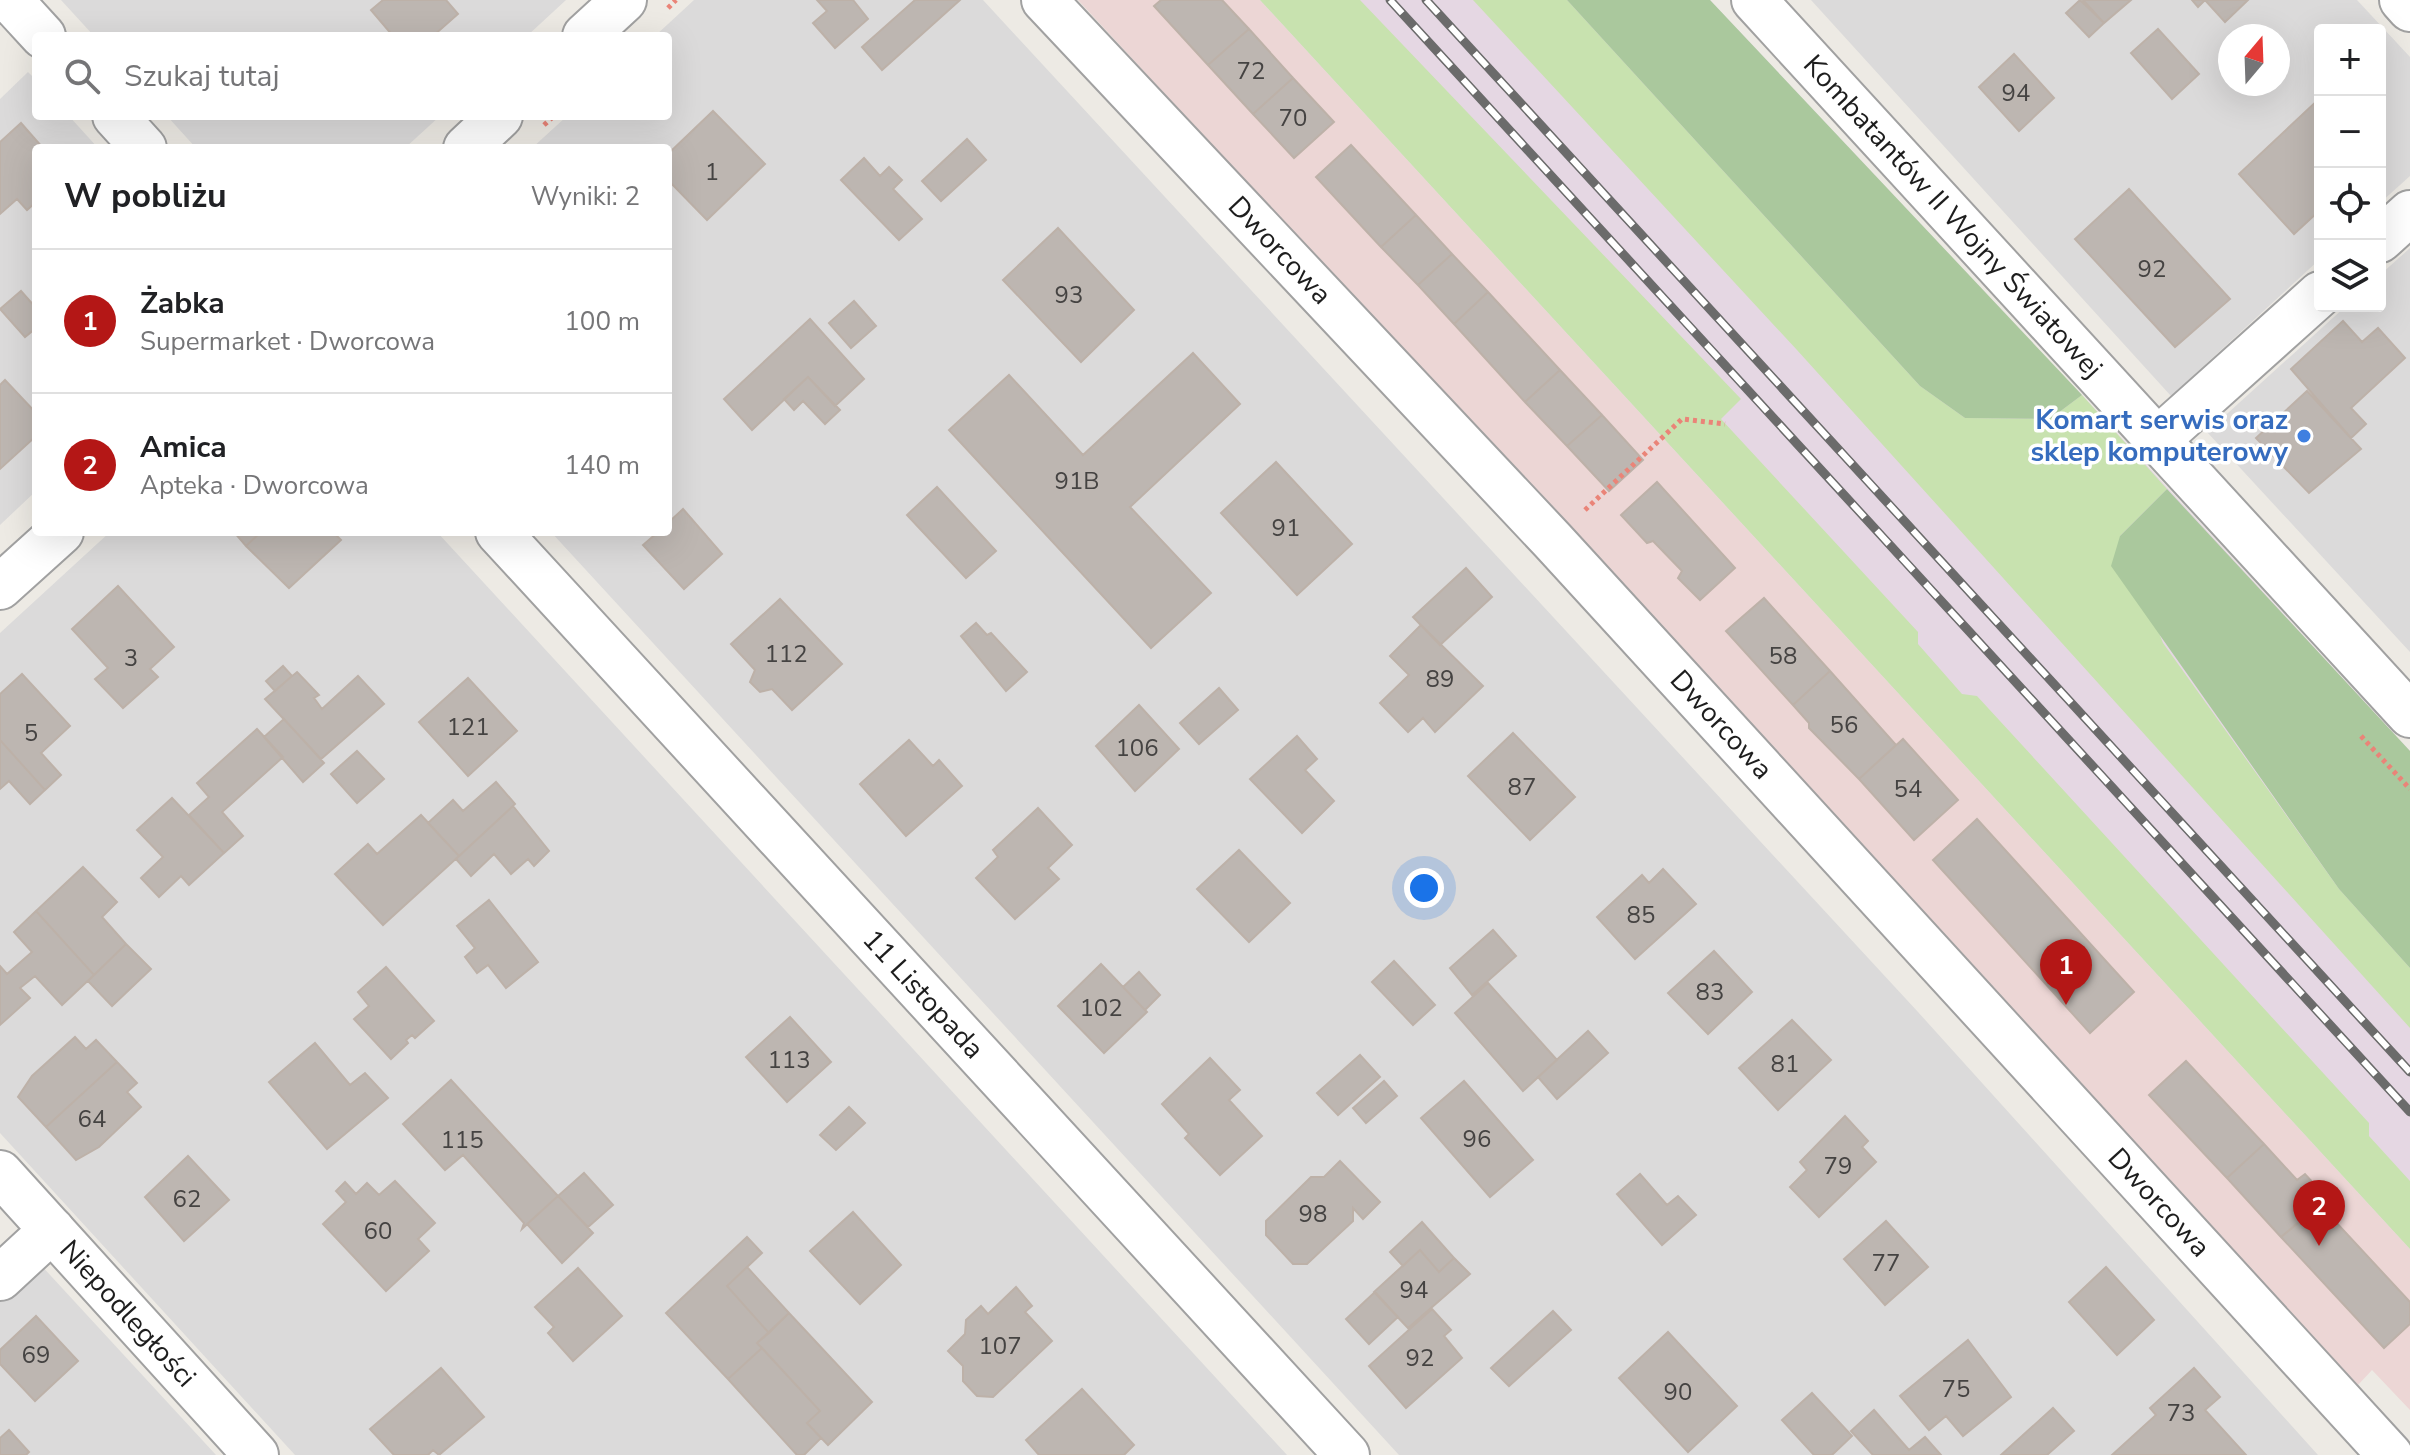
<!DOCTYPE html>
<html lang="pl">
<head>
<meta charset="utf-8">
<style>
  body { margin:0; font-family:"Nunito Sans",sans-serif; background:#f6f6f6; color:#202124 }
  .controls { position:absolute; right:24px; top:24px; display:grid; overflow:hidden; border-radius:8px; box-shadow:0 8px 32px #0002 }
  .controls button { width:72px; height:72px; display:grid; place-items:center; padding:0; border:0; border-bottom:2px solid #e0e0e0; background:#fff; color:#202124; font:40px sans-serif }
  .compass { position:absolute; left:2218px; top:24px; width:72px; height:72px; border-radius:50%; background:#fff; box-shadow:0 8px 32px #0002; rotate:19deg }
  .you { position:absolute; left:1424px; top:888px; width:28px; height:28px; margin:-20px; border:6px solid #fff; border-radius:50%; background:#1a73e8; box-shadow:0 0 0 12px #1a73e833 }
  .badge { display:grid; place-items:center; width:52px; height:52px; border-radius:50%; background:#b41716; color:#fff; font-size:26px; font-weight:700 }
  .pin { position:absolute; translate:-50% -66px; filter:drop-shadow(0 2px 4px #0008) }
  .pin::after { content:''; position:absolute; top:42px; width:28px; height:24px; background:inherit; clip-path:polygon(0 0,100% 0,50% 100%) }
  .list { margin:0; padding:0; list-style:none }
  h2 { display:flex; justify-content:space-between; align-items:center; height:104px; margin:0; padding:0 32px; font-size:34px }
  h2 small { font-size:26px; font-weight:400; color:#757577 }
  .list li { display:grid; grid-template-columns:52px 1fr auto; gap:24px; align-items:center; box-sizing:border-box; height:144px; padding:0 32px; border-top:2px solid #e0e0e0 }
  .list b { display:block; font-size:30px; white-space:nowrap }
  .list p { margin:0; font-size:26px; white-space:nowrap; color:#757577 }
  .list em { font-size:26px; font-style:normal; color:#757577 }
  .icon { flex:none; width:44px; height:44px; fill:none; stroke:currentColor; stroke-width:2; stroke-linecap:round; stroke-linejoin:round }
  .map { position:relative; flex:none; width:2410px; height:1455px; overflow:hidden }
  .search { position:absolute; background:#fff; box-shadow:0 8px 32px #0002; left:32px; top:32px; width:640px; height:88px; display:flex; align-items:center; gap:20px; box-sizing:border-box; padding:0 28px; border-radius:8px; color:#757577; font-size:30px }
  .panel { position:absolute; background:#fff; box-shadow:0 8px 32px #0002; left:32px; top:144px; width:640px; height:392px; border-radius:8px }
  .map>svg:first-child { display:block }
</style>
</head>
<body>
<div class="map">
<svg width="2410" height="1455" viewBox="0 0 2410 1455">
  <rect width="100%" height="100%" fill="#edeae4"/>
  <path fill="#dbdada" fill-rule="evenodd" d="M61,0h505l-39,36h-433z
    M694,0h289l935,1012 400,443h-919l-848,-923h117v-384h-136l35,-32h101v-80h-13z
    M1811,0h546l53,57v119l-30,27v-173h-60v229l-149,137zM2230,36h48v48h-48z
    M28,72l8,8v36h33l29,32h-62v343l-36,34v-426z
    M167,116h273l-35,32h-209z
    M2410,248v404l-203,-220 139,-126h34v-31z
    M110,532h327l850,923h-992l-295,-322v-500z
    M39,1263l177,192h-216v-156z"/>
  <path fill="#ecd6d5" d="M1078,0h182l1150,1249v161l-38,-40 -14,15z"/>
  <path fill="#e5d7e3" d="M1260,0h450l372,395 328,356v498z"/>
  <path fill="#c8e2af" d="M1260,0h100l381,399 -20,20 197,213v12l44,50 15,2 392,427v13l41,45v68z
    M1473,0h94l353,386 45,32 85,1 32,-24 85,94 -47,47 43,107 176,246 71,79v60l-613,-678z"/>
  <path fill="#aac89d" d="M1567,0h143l372,395 -32,24 -85,-1 -45,-32z
    M2167,489l243,262v217l-71,-79 -228,-323 9,-30z"/>
  <path fill="#bdb6b1" stroke="#bdb1a8" stroke-width="2" d="M383,0h63l12,14 -25,22h-40l-22,-26z
    M817,0h36l15,19 -33,29 -22,-25 14,-12z
    M915,0h45l-78,70 -20,-23z
    M1161,0h61l27,29 -41,36 -54,-59z
    M2080,0l24,23 -15,14 -23,-24z
    M2083,0h48l-27,23z
    M2192,0h56l-23,22 -20,-22 -7,7z
    M1249,29l44,49 -40,36 -45,-49z
    M2158,29l41,45 -27,25 -41,-46z
    M2014,54l40,44 -35,33 -40,-44z
    M1293,78l41,44 -40,36 -41,-44z
    M2320,98v112l-26,24 -55,-60z
    M713,111l52,53 -58,56 -39,-40v-26z
    M21,123l22,25h-7v54l-9,8 -10,-11 -17,15v-72z
    M967,139l19,21 -45,41 -19,-20z
    M1351,145l65,70 -35,32 -65,-70z
    M864,158l16,18 9,-9 13,13 -9,9 29,30 -23,21 -58,-60z
    M2129,189l101,110 -55,48 -100,-108z
    M1416,215l36,39 -34,31 -37,-38z
    M1058,228l76,82 -53,52 -78,-82z
    M1452,254l36,38 -34,32 -36,-39z
    M21,291l15,17v20l-11,9 -25,-28z
    M1488,292l72,78 -35,32 -71,-78z
    M854,301l22,25 -25,22 -22,-25z
    M810,319l54,60 -29,27 -27,-29 -56,53 -28,-31z
    M2343,321l19,21 16,-14 27,30 -54,50 15,16 -15,14 -60,-69z
    M1193,353l47,51 -110,103 81,86 -60,55 -202,-218 60,-55 74,80z
    M1560,370l42,45 -35,31 -42,-44z
    M808,377l32,33 -15,14 -22,-23 -9,9 -10,-11z
    M5,380l31,33v23l-36,33v-84z
    M2307,391l54,58 -52,44 -53,-55z
    M1602,415l41,45 -34,31 -42,-45z
    M1276,462l76,82 -55,51 -76,-82z
    M1657,482l78,86 -35,32 -22,-22 4,-7 -29,-30 -6,2 -26,-28z
    M937,487l59,64 -30,27 -59,-63z
    M683,509l39,45 -38,35 -41,-44 15,-13h10v-9z
    M234,532h27l-15,14z
    M261,532h72l8,8 -52,48 -43,-42z
    M1466,568l26,29 -52,48 -27,-28z
    M118,586l56,61 -24,22 8,8 -35,31 -28,-29 13,-11 -36,-39z
    M1764,598l66,73 -37,34 -67,-74z
    M780,599l62,65 -50,46 -20,-21 -12,3 -10,-10 5,-12 -24,-26z
    M976,623l11,12 4,-2 36,39 -21,19 -45,-55z
    M1421,625l62,61 -48,46 -12,-14 -15,14 -28,-29 29,-28 -19,-19z
    M283,666l9,10 -17,15 -9,-10z
    M1830,671l66,74 -37,34 -50,-51v-5l-16,-18z
    M297,672l22,23 -5,3 8,11 36,-33 26,28 -63,55 -56,-60z
    M22,674l48,52 -29,27 20,22 -16,15 -45,-50v-46z
    M468,678l49,53 -49,45 -49,-54z
    M1219,688l19,22 -39,34 -19,-21z
    M1139,705l40,44 -44,42 -39,-45z
    M284,719l40,44 -21,19 -39,-45z
    M257,729l26,28 -61,55 21,24 -19,17 -35,-38 20,-18 -12,-14z
    M1513,733l62,64 -45,43 -62,-64z
    M1297,736l20,23 -12,11 29,31 -32,32 -52,-54z
    M1903,739l55,61 -44,40 -55,-61z
    M0,740l45,50 -15,14 -21,-23 -9,8z
    M909,740l24,26 6,-6 23,26 -56,50 -46,-52z
    M357,751l27,28 -27,24 -26,-29z
    M496,782l19,22 -56,52 -31,-33 25,-23 10,11z
    M172,798l52,55 -35,32 -8,-9 -22,21 -18,-19 22,-21 -26,-27z
    M513,806l36,45 -15,15 -6,-7 -17,15 -17,-20 -23,22 -15,-17z
    M1038,808l34,37 -24,23 11,11 -44,40 -39,-41 22,-21 -5,-7z
    M421,815l38,41 -76,69 -48,-51 33,-30 9,10z
    M1977,819l157,173 -44,41 -157,-173z
    M1239,850l51,53 -41,39 -52,-53z
    M83,867l34,35 -15,15 24,27 -32,31 -58,-64z
    M1663,869l33,35 -61,55 -38,-42 45,-42 7,8z
    M489,900l49,62 -32,26 -18,-23 -11,8 -12,-16 10,-9 -18,-22z
    M36,911l58,64 -32,30 -27,-29 -15,12 10,10 -30,27v-59l7,8 25,-22 -18,-20z
    M1493,930l23,26 -44,39 -22,-27z
    M126,944l25,25 -39,37 -24,-25z
    M1714,951l38,41 -44,42 -40,-41z
    M1394,961l41,44 -22,20 -41,-43z
    M1101,964l46,48 -43,41 -46,-47z
    M386,967l48,54 -19,17 -3,-3 -6,5 2,3 -17,16 -37,-40 15,-13 -11,-14z
    M1139,972l21,23 -15,15 -22,-23z
    M1488,983l69,77 -34,31 -68,-78z
    M790,1017l41,45 -44,40 -41,-45z
    M1792,1020l39,40 -53,50 -39,-42z
    M1588,1031l20,22 -51,46 -19,-22z
    M75,1037l11,12 10,-9 21,22 -71,65 -28,-30 14,-21z
    M315,1043l35,42 15,-12 23,25 -61,51 -58,-67z
    M1360,1055l20,22 -42,38 -21,-22z
    M1210,1058l30,32 -11,10 33,36 -42,39 -35,-37 4,-4 -27,-30z
    M2186,1061l78,83 -37,34 -78,-83z
    M117,1062l20,21 -10,9 14,15 -42,40 -23,13 -30,-33z
    M451,1080l107,116 -36,33 2,-6 -61,-68 -18,15 -42,-46z
    M1384,1081l13,15 -31,27 -13,-15z
    M1464,1081l69,79 -43,37 -69,-79z
    M849,1107l16,16 -29,27 -16,-15z
    M1845,1116l23,25 -6,6 14,15 -57,55 -29,-30 17,-17 -7,-8z
    M2264,1144l33,36 8,-6 22,24 -46,39 -54,-59z
    M188,1156l41,44 -45,41 -39,-44z
    M1340,1161l40,41 -17,17 -10,-11v13l-28,26 -18,17h-14l-27,-29v-14l45,-44h13z
    M584,1173l29,32 -25,22 -30,-31z
    M1640,1174l27,31 11,-9 18,19 -34,30 -45,-51z
    M395,1181l40,42 -17,16 11,12 -43,40 -63,-67 23,-22 -10,-11 9,-9 11,12 11,-11 12,12z
    M558,1196l35,37 -31,30 -35,-39z
    M2320,1205l90,97v22l-26,24 -103,-111z
    M853,1212l48,53 -41,39 -50,-53z
    M1886,1221l42,46 -43,38 -41,-46z
    M1422,1222l32,36 -15,14 -19,-22 -17,16 -13,-14z
    M747,1237l15,16 -35,33 42,47 -12,10 5,5 -34,31 -62,-66z
    M1420,1250l19,22 15,-14 16,16 -62,54 -34,-36z
    M747,1267l42,46 -20,20 -42,-47z
    M2106,1267l48,53 -37,35 -48,-53z
    M578,1268l44,48 -49,45 -25,-28 6,-6 -19,-20z
    M1016,1287l16,19 -7,6 27,29 -59,56 -16,-1 -14,-15v-15l-15,-15 17,-17 1,-14 15,-14 7,8z
    M1375,1292l23,25 -29,27 -23,-25z
    M1432,1309l19,21 -7,6 18,22 -56,50 -37,-42z
    M1553,1311l18,19 -62,56 -18,-18z
    M789,1313l83,89 -44,43 -21,-22 13,-12 -63,-68z
    M36,1316l42,45 -43,40 -35,-37v-14z
    M1668,1332l69,74 -49,46 -69,-74z
    M1968,1340l43,57 -48,39 -17,-20 -17,14 -29,-34z
    M762,1348l58,63 -13,12 14,15 -17,17h-7l-69,-76z
    M441,1368l43,49 -45,38 -6,-5 -5,5h-34l-24,-26z
    M2194,1368l26,29 -15,13 41,45h-134l44,-40 -6,-7z
    M1082,1389l52,56 -10,10h-85l-13,-15z
    M1812,1393l40,43 -20,19h-18l-32,-35z
    M2053,1408l21,23 -27,24h-46z
    M1874,1410l35,40 16,-13 16,18h-68l-22,-24z
    M9,1430l20,22 -3,3h-26v-17z"/>
  <g fill="none" stroke-linecap="round" stroke-linejoin="round">
    <g stroke="#a1a1a1" stroke-width="48">
      <g id="minor">
        <path d="M10,0l33,36"/>
        <path id="s1" d="M1044,0l509,541 837,914"/>
        <path id="s2" d="M1754,0l656,715"/>
        <path d="M2402,0l8,9"/>
        <path d="M585,36l39,-36"/>
        <path d="M115,116l29,32"/>
        <path d="M466,148l34,-32"/>
        <path d="M2380,240l30,-27"/>
        <path d="M2156,441l164,-147"/>
        <path id="s3" d="M498,532l849,923"/>
        <path d="M0,587l61,-55"/>
        <path id="s4" d="M0,1173l256,282"/>
        <path d="M0,1278l52,-48"/>
      </g>
    </g>
    <path stroke="#ea8478" stroke-width="5" stroke-dasharray="4 4" stroke-linecap="butt" d="M668,8l8,-8
      M544,125l10,-9
      M1585,510l97,-91 43,5
      M2361,736l49,53"/>
    <use href="#minor" stroke="#fff" stroke-width="44"/>
    <g stroke="#6b6b6b" stroke-width="9">
      <path id="rail" d="M1390,0l1020,1112
        M1426,0l984,1072"/>
    </g>
    <use href="#rail" stroke="#fff" stroke-width="6" stroke-dasharray="18" stroke-linecap="butt"/>
  </g>
  <circle fill="#3f7fe0" stroke="#fff" stroke-width="3" cx="2304" cy="436" r="8"/>
  <g text-anchor="middle" dominant-baseline="central" stroke-width="7" stroke-linejoin="round" paint-order="stroke">
    <g font-size="24" fill="#454342">
      <text x="1251" y="71">72</text>
      <text x="2016" y="93">94</text>
      <text x="1293" y="118">70</text>
      <text x="712" y="172">1</text>
      <text x="2152" y="269">92</text>
      <text x="1069" y="295">93</text>
      <text x="1077" y="481">91B</text>
      <text x="1286" y="528">91</text>
      <text x="786" y="654">112</text>
      <text x="1783" y="656">58</text>
      <text x="131" y="658">3</text>
      <text x="1440" y="679">89</text>
      <text x="1844" y="725">56</text>
      <text x="468" y="727">121</text>
      <text x="31" y="733">5</text>
      <text x="1137" y="748">106</text>
      <text x="1522" y="787">87</text>
      <text x="1908" y="789">54</text>
      <text x="1641" y="915">85</text>
      <text x="1710" y="992">83</text>
      <text x="1101" y="1008">102</text>
      <text x="789" y="1060">113</text>
      <text x="1785" y="1064">81</text>
      <text x="92" y="1119">64</text>
      <text x="1477" y="1139">96</text>
      <text x="462" y="1140">115</text>
      <text x="1838" y="1166">79</text>
      <text x="187" y="1199">62</text>
      <text x="1313" y="1214">98</text>
      <text x="378" y="1231">60</text>
      <text x="1886" y="1263">77</text>
      <text x="1414" y="1290">94</text>
      <text x="1000" y="1346">107</text>
      <text x="36" y="1355">69</text>
      <text x="1420" y="1358">92</text>
      <text x="1956" y="1389">75</text>
      <text x="1678" y="1392">90</text>
      <text x="2181" y="1413">73</text>
    </g>
    <g font-size="28" fill="#1d1d1d" stroke="#fff">
      <text stroke="none"><textPath href="#s2" startOffset="294">Kombatantów II Wojny Światowej</textPath></text>
      <text stroke="none"><textPath href="#s1" startOffset="344">Dworcowa</textPath></text>
      <text stroke="none"><textPath href="#s1" startOffset="992">Dworcowa</textPath></text>
      <text stroke="none"><textPath href="#s3" startOffset="628">11 Listopada</textPath></text>
      <text stroke="none"><textPath href="#s1" startOffset="1640">Dworcowa</textPath></text>
      <text stroke="none"><textPath href="#s4" startOffset="190">Niepodległości</textPath></text>
    </g>
    <g font-size="28" font-weight="bold" fill="#366cbe" stroke="#fff" text-anchor="end">
      <text x="2288" y="420">Komart serwis oraz<tspan x="2288" dy="32">sklep komputerowy</tspan></text>
    </g>
  </g>
</svg>
<div class="controls">
<button>+</button>
<button>−</button>
<button><svg class="icon" aria-label="locate" viewBox="0 0 24 24"><circle cx="12" cy="12" r="6"/><path d="M12 2v4M12 18v4M2 12h4M18 12h4"/></svg></button>
<button><svg class="icon" aria-label="layers" viewBox="0 0 24 24"><path d="M12 4l9 5-9 5-9-5zM3 14l9 5 9-5"/></svg></button>
</div>
<svg class="compass" viewBox="-18 -18 36 36"><path d="M0-13l5 13h-10z" fill="#e53935"/><path d="M0 13l5-13h-10z" fill="#757577"/></svg>
<div class="you"></div>
<div class="pin badge" style="left:2066px;top:1005px">1</div>
<div class="pin badge" style="left:2319px;top:1246px">2</div>
<div class="search"><svg class="icon" aria-label="search" viewBox="0 0 24 24"><circle cx="10" cy="10" r="6"/><path d="M15 15l6 6"/></svg>Szukaj tutaj</div>
<section class="panel">
<h2>W pobliżu<small>Wyniki: 2</small></h2>
<ul class="list">
<li><span class="badge">1</span><div><b>Żabka</b><p>Supermarket · Dworcowa</p></div><em>100 m</em></li>
<li><span class="badge">2</span><div><b>Amica</b><p>Apteka · Dworcowa</p></div><em>140 m</em></li>
</ul>
</section>
</div>
</body>
</html>
